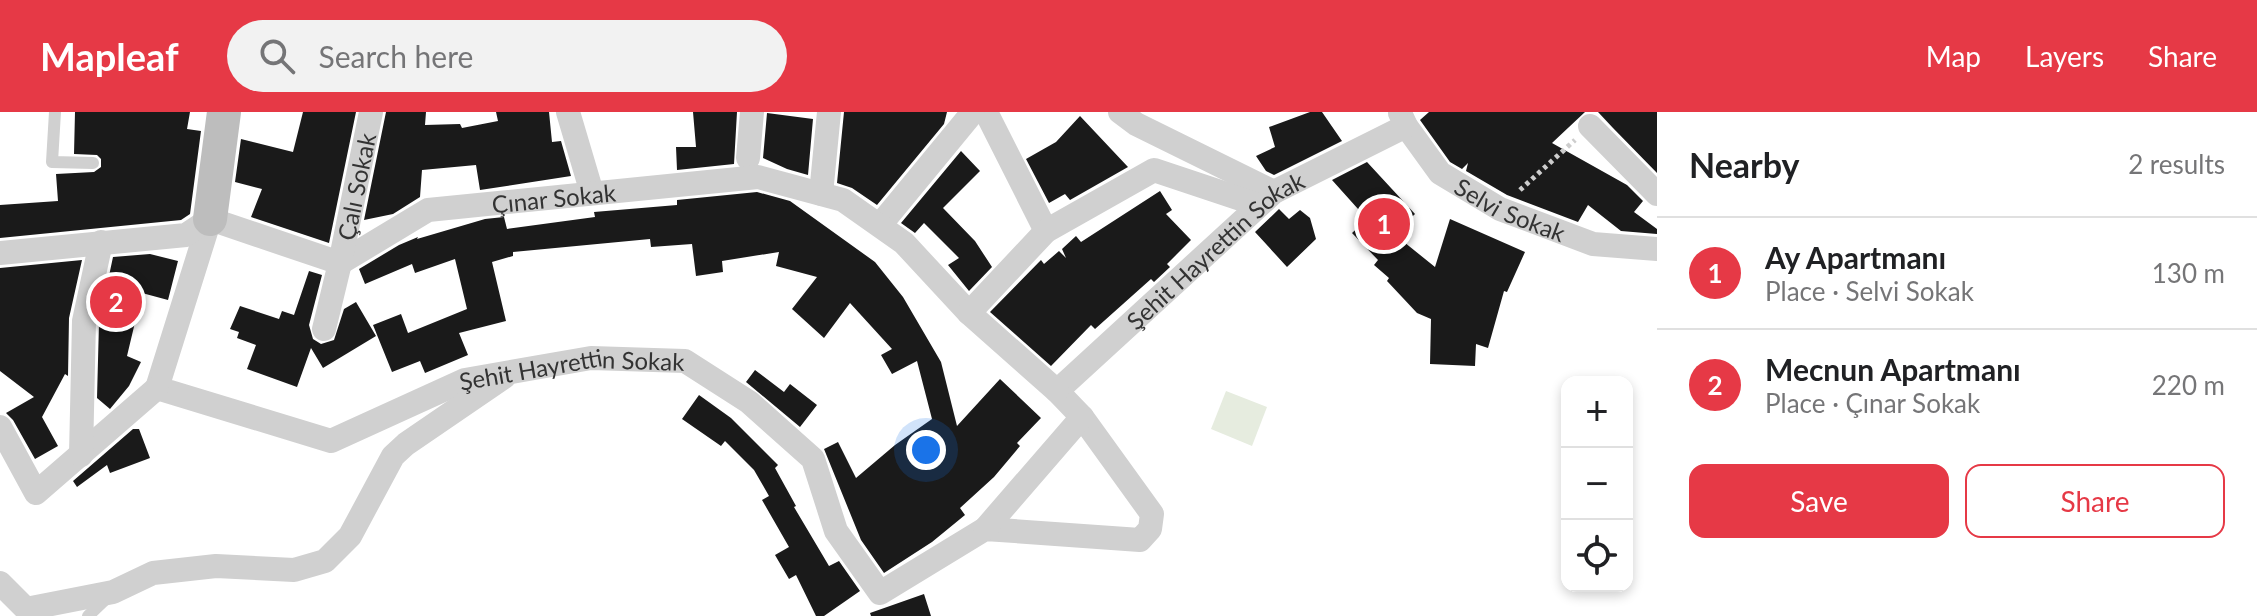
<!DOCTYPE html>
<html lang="en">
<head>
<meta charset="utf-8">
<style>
  body { margin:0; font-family:Lato,sans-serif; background:#f2f2f2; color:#202124 }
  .controls { position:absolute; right:24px; bottom:24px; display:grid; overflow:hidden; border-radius:16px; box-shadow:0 4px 12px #0003 }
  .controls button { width:72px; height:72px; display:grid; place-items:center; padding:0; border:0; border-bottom:2px solid #e0e0e0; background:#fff; color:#202124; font:40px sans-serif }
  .you { position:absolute; left:926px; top:338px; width:28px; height:28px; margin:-20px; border:6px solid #fff; border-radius:50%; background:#1a73e8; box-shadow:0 0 0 12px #1a73e833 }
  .badge { display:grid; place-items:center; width:52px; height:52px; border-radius:50%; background:#e63946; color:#fff; font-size:26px; font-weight:700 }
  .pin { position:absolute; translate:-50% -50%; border:4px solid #fff; box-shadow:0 2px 8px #0006 }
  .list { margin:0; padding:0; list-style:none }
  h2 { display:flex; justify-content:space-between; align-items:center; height:104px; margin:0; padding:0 32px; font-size:34px }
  h2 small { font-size:26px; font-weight:400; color:#757577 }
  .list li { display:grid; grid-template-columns:52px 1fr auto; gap:24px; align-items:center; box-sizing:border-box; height:112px; padding:0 32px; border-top:2px solid #e0e0e0 }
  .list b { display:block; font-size:30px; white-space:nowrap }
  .list p { margin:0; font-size:26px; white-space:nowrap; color:#757577 }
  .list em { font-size:26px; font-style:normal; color:#757577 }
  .actions { display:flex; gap:16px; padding:24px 32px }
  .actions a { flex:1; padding:18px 0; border:2px solid #e63946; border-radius:16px; text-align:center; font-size:28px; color:#e63946 }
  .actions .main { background:#e63946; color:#fff }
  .icon { flex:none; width:44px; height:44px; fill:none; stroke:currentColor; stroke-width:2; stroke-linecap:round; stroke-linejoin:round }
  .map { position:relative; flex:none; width:1657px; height:504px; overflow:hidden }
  header { display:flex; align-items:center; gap:48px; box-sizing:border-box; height:112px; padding:0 40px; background:#e63946; color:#fff }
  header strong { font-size:38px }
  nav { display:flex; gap:44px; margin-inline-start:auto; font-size:28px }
  .search { width:560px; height:72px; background:#f2f2f2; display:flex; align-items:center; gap:20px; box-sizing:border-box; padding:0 28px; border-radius:44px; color:#757577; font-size:30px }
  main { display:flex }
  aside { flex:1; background:#fff }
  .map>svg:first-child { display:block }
</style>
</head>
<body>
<header>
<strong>Mapleaf</strong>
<div class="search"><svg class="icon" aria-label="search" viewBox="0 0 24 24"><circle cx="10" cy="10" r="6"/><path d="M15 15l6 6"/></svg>Search here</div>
<nav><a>Map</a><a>Layers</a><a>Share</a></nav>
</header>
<main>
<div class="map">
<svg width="1657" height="504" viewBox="0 0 1657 504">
  <rect width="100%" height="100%" fill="#fff"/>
  <path fill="#e6ecdf" d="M1226,279l41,16 -15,39 -41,-17z"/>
  <path fill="#1a1a1a" d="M75,0h115l-3,17 14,2 -11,83 -9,6 -181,18v-33l58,-4 -2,-27 38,-2 7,-5v-8l-4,-4 -23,-1z
    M303,0h53l-27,131 -78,-26 11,-28 -27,-7 6,-43 52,13z
    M386,0h40l-1,13 35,-1 2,4 36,-7 -2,-9h53l3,30 9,-1 10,35 -91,14 -4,-25 -54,5 -2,27 -27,17 -29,6z
    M693,0h44l-3,52 -57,6 -1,-23h20z
    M844,0h103l-3,12 -67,81 -25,-17 -15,-5z
    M1310,0h12l20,29 -68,34 -8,-4 -10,-15 19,-9 -6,-20z
    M1429,0h156l-33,31 75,42 16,16 -9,11 23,17v5l-36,-3 -33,-26 -10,17 -71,-27 -41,-24 2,-8 -6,6 -12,-7 -30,-42z
    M1598,0h59v61l-44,-45z
    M767,1l46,6 -5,56 -21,-6 -24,-11z
    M1080,4l48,51 -58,33 -5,-6 -16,9 -23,-44 30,-17z
    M961,39l19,20 -37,37 32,33 17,26 -23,24 -21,-26 11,-7 -35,-35 -9,10 -14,-10z
    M1367,50l48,52 -21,20 41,33 15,-48 75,33 -18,40 -3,-1 -16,57 -12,-4 -1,22 -45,-2 1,-45 -14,-6 -30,-32 2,-3 -15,-13 4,-5 -26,-27 15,-14 -35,-39z
    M1160,79l12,19 -6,4 25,26 -24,24 3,3 -16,15 -3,-3 -56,50 -4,-4 -40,41 -61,-54 51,-52 3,4 15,-13 7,7 -4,-9 14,-13 5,6z
    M757,80l33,9 85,61 28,35 38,65 16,64 43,-47 41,39 -24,25 3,3 -26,31 -34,31 5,7 -33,27 -48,31 -23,-33 -37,-91 14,-7 18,36 39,-33 37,-26 -15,-58 -25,13 -11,-19 11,-6 -42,-46 -26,35 -32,-29 25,-32 -41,-11 3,-14 -57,9 1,11 -27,4 -4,-32 -41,3 -1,-8 -137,13v4l-21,6 14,59 -47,12 9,22 -43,18 -5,-12 -28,11 -19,-47 28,-11 7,19 59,-24 -12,-50 -40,14 -3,-9 -47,20 -6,-15 40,-24 19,-8 -1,2 68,-20 19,-2 3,12 88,-12 -1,-5 83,-7v-5z
    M1279,97l10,10 11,-9 10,8 6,21 -29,28 -32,-35z
    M150,142l28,7 -10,39 -26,-7 -15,63 14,6 -12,24 -19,23 -13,-11 2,-75 14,-66z
    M82,148l-13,58 -1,58 -3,-2 -23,43 16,29 -23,13 -22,-39 -7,-7 28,-16 -34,-26v-103z
    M309,159l13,4 -13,50 4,14 8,5 13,-4 10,-31 12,-7 20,34 -53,32 -12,-20 -14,39 -50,-18 9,-24 -19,-7 2,-6 -9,-3 10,-23 39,13 3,-8 12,4z
    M755,258l29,22 6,-8 27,21 -17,22 -54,-45z
    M699,283l32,23 47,47 -3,3 21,38 -2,1 35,59 10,-5 21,30 -36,25h-8l-20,-41 -7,4 -14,-24 14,-8 -27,-47 7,-4 -15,-26 -29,-29 -4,5 -39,-27z
    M133,317h6l11,29 -40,15 -3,-8 -30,22 -4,-6z
    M924,482l7,22h-60l-1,-3z"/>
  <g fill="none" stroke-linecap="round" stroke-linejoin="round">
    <path stroke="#cdcdcd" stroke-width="5" stroke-dasharray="4 4" stroke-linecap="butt" d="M1520,78l55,-50"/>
    <path stroke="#d0d0d0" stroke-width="12" d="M55,0l-3,50 41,1
      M88,504l21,-20"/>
    <g stroke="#d0d0d0" stroke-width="24">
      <path d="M568,0l24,81"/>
      <path d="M986,0l60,119"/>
      <path d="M1120,0l16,12 138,68"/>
      <path id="s1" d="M1400,1l6,13 34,47 60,36 93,35 64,5"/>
      <path d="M1590,14l67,68"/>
      <path d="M748,46l4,-46"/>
      <path d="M821,82l8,-82"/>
      <path id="s2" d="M210,107l-53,169 174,53 134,-61 126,-22 94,3 64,41 64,57 23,72 44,62 105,-64 155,11 10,-11 2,-15 -70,-97 -25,-26 217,-199 132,-66"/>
      <path d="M880,113l93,-113"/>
      <path id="s3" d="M0,141l186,-18 24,-16 130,44 88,-53 330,-33 85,23 61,43 65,70 88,78"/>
      <path d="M969,201l77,-82 108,-61 105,35"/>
      <path id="s4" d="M324,217l16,-66 31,-151"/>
      <path d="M0,315l36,66 121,-105"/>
      <path d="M81,343l3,-134 17,-79"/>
      <path d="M985,417l97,-112"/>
      <path d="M0,471l26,26 87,-17 40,-19 63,-7 78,4 31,-9 25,-25 43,-80 13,-12 98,-67"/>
    </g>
    <path stroke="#bdbdbd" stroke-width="34" d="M210,107l14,-107"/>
  </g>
  <g text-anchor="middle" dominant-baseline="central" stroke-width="8" stroke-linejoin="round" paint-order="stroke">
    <g font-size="24" fill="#333" stroke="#fff">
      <text stroke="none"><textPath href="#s4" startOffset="146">Çalı Sokak</textPath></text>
      <text stroke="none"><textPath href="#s3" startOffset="582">Çınar Sokak</textPath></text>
      <text stroke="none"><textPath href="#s1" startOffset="152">Selvi Sokak</textPath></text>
      <text stroke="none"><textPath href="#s2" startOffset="1718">Şehit Hayrettin Sokak</textPath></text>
      <text stroke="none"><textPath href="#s2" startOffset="614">Şehit Hayrettin Sokak</textPath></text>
    </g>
  </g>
</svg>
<div class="controls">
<button>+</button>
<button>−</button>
<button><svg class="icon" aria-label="locate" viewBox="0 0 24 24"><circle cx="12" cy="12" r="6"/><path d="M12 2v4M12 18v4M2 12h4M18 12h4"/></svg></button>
</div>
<div class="you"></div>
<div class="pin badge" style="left:1384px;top:112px">1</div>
<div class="pin badge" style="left:116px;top:190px">2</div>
</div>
<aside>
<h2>Nearby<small>2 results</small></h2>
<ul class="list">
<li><span class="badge">1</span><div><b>Ay Apartmanı</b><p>Place · Selvi Sokak</p></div><em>130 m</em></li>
<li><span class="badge">2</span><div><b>Mecnun Apartmanı</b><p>Place · Çınar Sokak</p></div><em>220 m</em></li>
</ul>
<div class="actions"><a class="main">Save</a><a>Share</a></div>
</aside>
</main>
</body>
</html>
